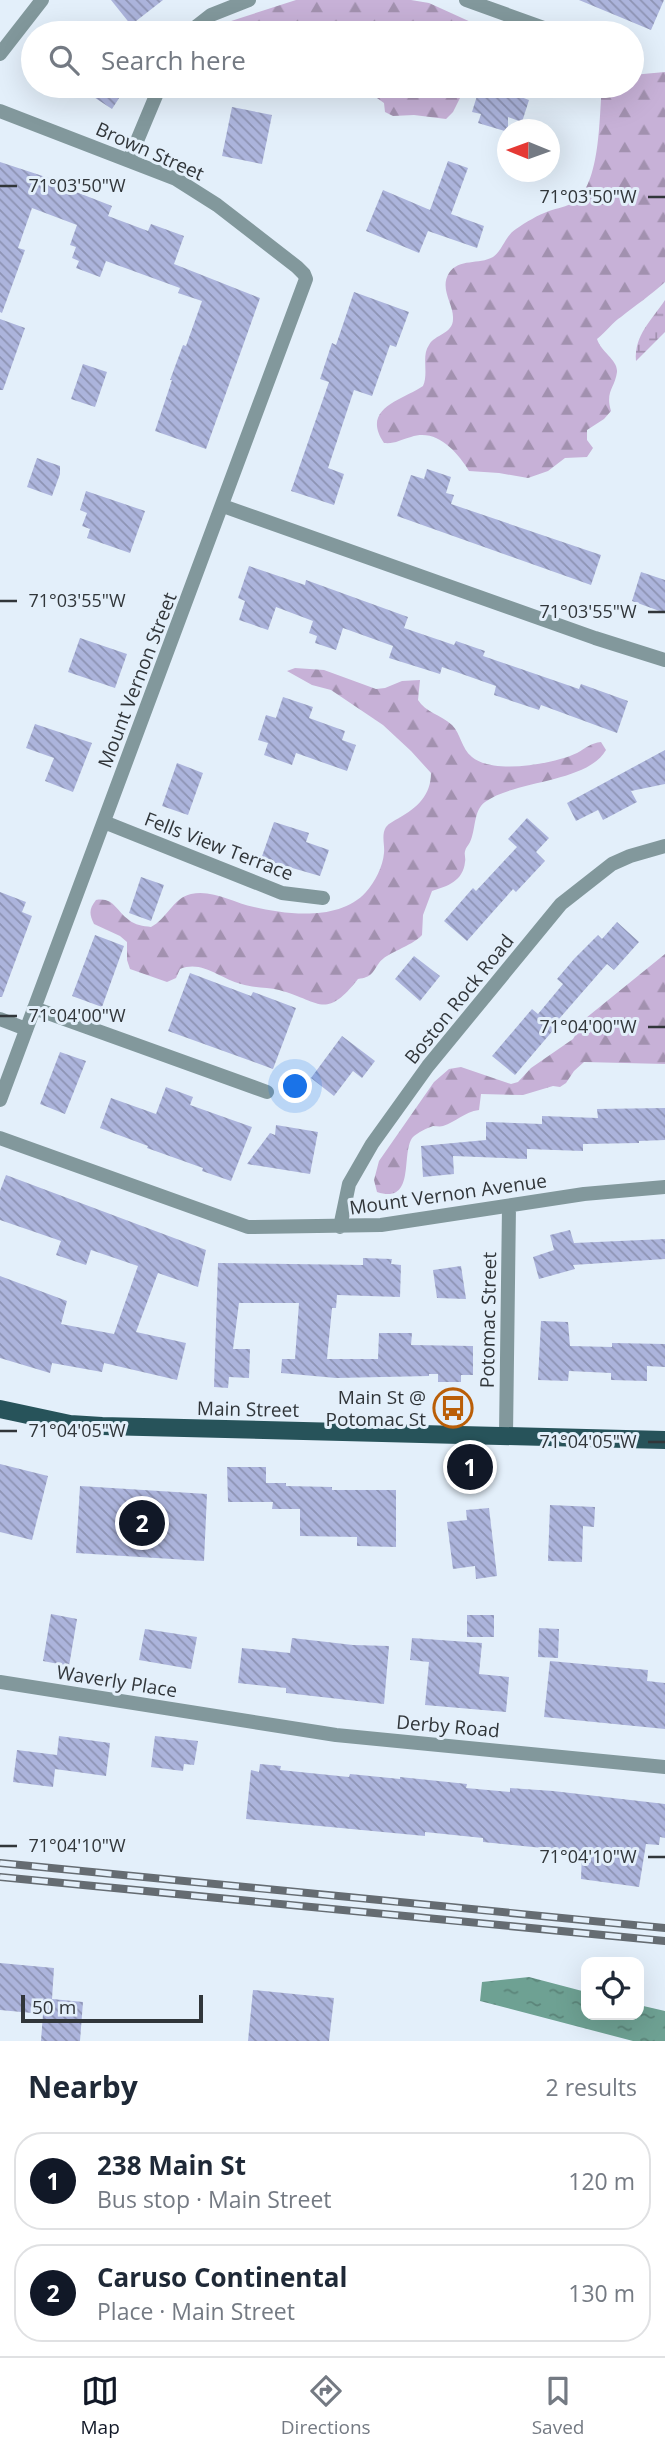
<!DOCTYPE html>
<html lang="en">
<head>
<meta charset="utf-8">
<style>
  body { margin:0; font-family:"Open Sans",sans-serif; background:#f6f6f7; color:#1f2937 }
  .controls { position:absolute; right:21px; bottom:21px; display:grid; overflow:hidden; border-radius:14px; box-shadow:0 7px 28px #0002 }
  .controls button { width:63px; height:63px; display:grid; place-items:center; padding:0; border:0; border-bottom:2px solid #e0e1e3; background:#fff; color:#1f2937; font:35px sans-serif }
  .compass { position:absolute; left:497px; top:119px; width:63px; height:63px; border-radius:50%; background:#fff; box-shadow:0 7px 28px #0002; rotate:271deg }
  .scale { position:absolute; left:21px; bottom:18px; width:182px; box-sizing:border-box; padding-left:7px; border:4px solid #31363a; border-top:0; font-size:19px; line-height:24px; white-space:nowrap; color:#31363a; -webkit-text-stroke:5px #e3effa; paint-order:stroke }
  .you { position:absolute; left:296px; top:1087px; width:24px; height:24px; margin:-18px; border:5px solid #fff; border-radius:50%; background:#1a73e8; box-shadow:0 0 0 10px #1a73e833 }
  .badge { display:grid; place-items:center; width:46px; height:46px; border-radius:50%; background:#111827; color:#fff; font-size:23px; font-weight:700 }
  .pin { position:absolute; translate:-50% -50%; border:4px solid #fff; box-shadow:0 2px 7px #0006 }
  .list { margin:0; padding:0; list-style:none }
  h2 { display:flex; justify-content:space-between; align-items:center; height:91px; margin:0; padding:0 28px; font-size:30px }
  h2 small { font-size:23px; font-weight:400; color:#747a83 }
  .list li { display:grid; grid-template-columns:46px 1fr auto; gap:21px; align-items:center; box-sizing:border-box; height:98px; margin:0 14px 14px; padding:0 14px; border:2px solid #e0e1e3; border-radius:28px }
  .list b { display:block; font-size:26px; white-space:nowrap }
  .list p { margin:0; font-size:23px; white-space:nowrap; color:#747a83 }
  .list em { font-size:23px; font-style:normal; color:#747a83 }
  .icon { flex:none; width:38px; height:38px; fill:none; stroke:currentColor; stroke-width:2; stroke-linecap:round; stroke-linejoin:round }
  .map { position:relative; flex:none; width:665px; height:2041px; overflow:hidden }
  .search { position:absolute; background:#fff; box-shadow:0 7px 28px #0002; left:21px; right:21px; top:21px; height:77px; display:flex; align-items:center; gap:18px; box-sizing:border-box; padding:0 24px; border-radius:38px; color:#747a83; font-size:26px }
  .sheet { height:315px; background:#fff }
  nav { display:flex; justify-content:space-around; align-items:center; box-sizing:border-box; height:98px; border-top:2px solid #e0e1e3; background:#fff; font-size:19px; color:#747a83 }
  nav a { display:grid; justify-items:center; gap:4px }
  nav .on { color:#111827 }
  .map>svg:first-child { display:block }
</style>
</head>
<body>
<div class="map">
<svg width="665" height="2041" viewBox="0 0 665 2041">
  <defs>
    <pattern id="forest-firs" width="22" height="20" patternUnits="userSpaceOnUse" patternTransform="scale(1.75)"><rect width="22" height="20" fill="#c7b1d7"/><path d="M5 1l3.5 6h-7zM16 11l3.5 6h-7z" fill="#a291af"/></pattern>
    <pattern id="wetland-marsh" width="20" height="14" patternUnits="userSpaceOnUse" patternTransform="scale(1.75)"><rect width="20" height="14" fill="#c7b1d7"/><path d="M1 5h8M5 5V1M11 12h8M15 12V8" fill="none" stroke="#a291af"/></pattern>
    <pattern id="water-ripples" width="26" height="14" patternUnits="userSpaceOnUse" patternTransform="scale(1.75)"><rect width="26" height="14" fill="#6ea193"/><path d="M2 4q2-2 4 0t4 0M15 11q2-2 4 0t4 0" fill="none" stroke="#5b8479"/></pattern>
    <pattern id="building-back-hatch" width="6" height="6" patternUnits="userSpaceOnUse" patternTransform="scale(1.75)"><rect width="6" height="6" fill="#acb4dc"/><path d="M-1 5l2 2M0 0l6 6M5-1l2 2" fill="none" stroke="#8d93b3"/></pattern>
  </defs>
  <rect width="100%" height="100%" fill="#e3effa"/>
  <path fill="url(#forest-firs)" d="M296,0h115l18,3 44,20 31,6 1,4h-291l14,-11z
    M665,72v210c-14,13 -29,23 -44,35 -8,5 -15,15 -24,22 4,13 21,21 20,33 -2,16 -12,19 -6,39l-7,8 -17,11v10l6,8 -6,9 -22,1 -17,13 -20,7 -29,-5 -30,-2c-12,-20 -33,-43 -58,-34 -11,3 -16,7 -27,6 -24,-35 19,-43 39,-57 6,-13 -2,-30 6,-41 6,-11 24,-11 24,-26 1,-15 -14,-30 -4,-46 10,-15 30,-8 44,-16 10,-7 12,-21 23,-28 10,-7 22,-14 33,-18 8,-3 18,-4 25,-9 27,-18 25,-86 28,-116h30v-11z
    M366,86h100l-13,26 -7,7 -32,-4 -21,1 -8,-4 -1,-9 -17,-12z
    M295,668l29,2 52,19 9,-1 17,-7 18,-1 -2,20c7,12 23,15 34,25 9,9 9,23 20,32 21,18 82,7 105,-4 9,-5 14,-10 24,-11l5,8c-19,33 -91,30 -121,52 -12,9 -9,28 -15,40 -2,4 -4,5 -5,9 -1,4 1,7 0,11 -2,19 -17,24 -33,29l-9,24 -1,20c-11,12 -35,17 -43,28 -7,10 -7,14 -21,16 -33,42 -38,22 -79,11 -12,-3 -26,-2 -38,-6 -21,-5 -38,-24 -61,-15l-4,9 -9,4 -37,-13 -3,-9v-18l-7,-6 -26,-12c-5,-10 -5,-15 2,-24 18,-3 20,11 33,20 6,5 14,6 22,7 16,-8 22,-29 40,-33 21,-5 43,9 63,13 34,8 86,14 112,-15 9,-10 17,-26 18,-39 1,-8 -3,-18 2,-26 3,-4 8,-6 13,-9 18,-10 32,-23 32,-45l-20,-22 -28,-26 -52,-35 -19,-5 -25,-14z
    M665,954v110l-81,-2 -10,9 -8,12 -6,4 -7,-1 -30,9 -42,-1 -2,16c-15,2 -23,12 -36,16 -3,1 -7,0 -10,0 -6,2 -16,7 -20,11 -13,15 4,68 -36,55l-3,-12 5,-19 55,-79 15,-13 12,-2 50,17 7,-2 13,-14 42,-29 13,-21z"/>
  <path fill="url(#wetland-marsh)" d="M665,300v32l-29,29c-2,-26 16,-41 29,-61z"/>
  <path fill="url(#water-ripples)" d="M529,1977l57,15v23h53v-10l26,6v30h-32l-153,-40 2,-19z"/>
  <path fill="url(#building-back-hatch)" d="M111,0h52l-32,25z
    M579,0h85l-13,30z
    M77,86h50l-15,23z
    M480,86h45l-4,11 8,3 -7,22 -14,-5v15l-30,-9 3,-9 -9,-2z
    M232,107l40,8 -10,49 -40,-8z
    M448,161l20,7 -17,46 33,12 -7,22 -49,-17 -9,22 -53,-22 17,-41 47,20z
    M0,162l67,22 -1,4 46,18 -4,10 40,15 3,-7 33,12 -10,28 86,34 -54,151 -51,-18 17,-51h-2l13,-35 3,1 16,-45 -24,-8 2,-5 -74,-27 -6,16 -24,-9 3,-7 -7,-3 4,-11 -6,-2 7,-20 -45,-17 -14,40 7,2 -23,63 -2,-1z
    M354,292l55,20 -13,35 -6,-2 -18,51 -18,-6 -26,78 16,6 -10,31 -43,-14 38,-109 -9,-3 12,-36 4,2z
    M0,319l25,9 -22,62h-3z
    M83,364l24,8 -12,35 -24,-8z
    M37,458l23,8v8l-8,22 -25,-9z
    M427,469l24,8 -5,16 8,2 -3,9 150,51 -10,30 -194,-69 14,-41 13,4z
    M86,491l59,20 -15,42 -43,-15 3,-9 -8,-3 5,-13 -7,-3z
    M249,566l56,19 1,-5 102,37 -4,11 50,17 2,-4 29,10 -2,5 96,33 2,-5 47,17 -11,32 -76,-28 -2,5 -45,-15 2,-9 -54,-19 -2,7 -51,-16 4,-12 -50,-18 -7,22 -21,-7 2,-7 -8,-3 4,-12 -37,-14 -8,23 -29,-10 6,-19 -7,-3z
    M641,572l24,8v33l-33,-12z
    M80,638l47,16 -12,34 -47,-16z
    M283,697l30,10 -4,11 36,13 -3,9 14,5 -9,26 -51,-18 -4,12 -28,-10 4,-12 -10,-3 8,-25 10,3z
    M35,724l57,19 -19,49 -28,-11 9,-23 -28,-10z
    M665,750v34l-34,7 6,11 -34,18 -5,-10 -22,11 -9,-18z
    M177,763l26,10 -15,42 -26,-9z
    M527,818l22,20 -13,14 9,9 -29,31 -3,-3 -46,52 -23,-20 29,-33 3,3 41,-44 -9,-8z
    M274,822l35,11 -3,9 23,8 -9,26 -59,-17z
    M141,877l23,8 -13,36 -22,-8z
    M0,892l26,10 -4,10 10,4 -30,81h-2z
    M617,922l22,20 -25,28 -7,-6 -55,63 3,1 -40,47 -23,-19 40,-47 6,5 25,-30 -6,-5 17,-20 24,-24 4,4z
    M95,935l29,11 -22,61 -30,-11z
    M414,956l26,20 -20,25 -25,-22z
    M190,973l61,23 2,-4 43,16 -23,61 -105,-38z
    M342,1036l33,25 -13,17 -9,-7 -19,25 -23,-18z
    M60,1052l26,9 -21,53 -25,-10z
    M166,1087l27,10 -3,8 62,22 -21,54 -29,-10 1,-3 -56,-20 1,-2 -48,-18 11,-30 45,16z
    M665,1108v32l-26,1v2l-56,1v7l-56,-2v10l-74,-3 1,18 -31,3 -2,-31 65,-6v-18l56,2v-8l56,2 -1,-9z
    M276,1125l42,7 -8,42 -63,-10 23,-31 5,2z
    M6,1175l200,75 -8,37 -40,-14 -22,59 50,11 -9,37 -73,-17 -2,9 -50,-9 -2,10 -50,-15v-82l67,25 -6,23 53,10 24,-68 -47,-16 -5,15 -30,-10 5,-14 -61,-21v-29z
    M570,1230l4,13 91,-4v20l-92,6 2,4 -36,10 -6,-22 21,-7 -4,-15z
    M363,1258l29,1 -1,5 10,1 -1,32 -63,-2 -1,13h-4l-5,51h51l1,-26h33l-1,12 62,1v29h-12v7h-23v-8h-9v2l-93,2 -55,-5 1,-14h13l4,-56h-60l-6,46h17l-1,29 -20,-1 -1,11 -14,-1 4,-124 145,2z
    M461,1266l5,33 -29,-1 -4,-28z
    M541,1321l27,1 2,24 42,1v-4l53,1v23l-18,-1v15l-36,-1v-7l-42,-2 -1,10 -30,-1z
    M0,1464l48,12 -16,64 -32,-8z
    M227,1467h39v16h20v3l46,1v3h64v57l-39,-1v-9l-57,-1v-27h-28l1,-7h-45z
    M80,1486l127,8 -3,67 -128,-8z
    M550,1505l45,2 -1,20 -11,-1 -1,36 -34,-1z
    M489,1508l8,68 -21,3 -1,-13 -22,3 -6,-47 20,-2 -1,-10z
    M51,1614l26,5 -8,47 -26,-5z
    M467,1615h27v22h-27z
    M539,1628l20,1 -1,29 -20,-1z
    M145,1629l52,8 -6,32 -52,-9z
    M292,1638l61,7 36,1 -5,58 -98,-11v-5l-48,-5 4,-35 48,5z
    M412,1638l70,5 -3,31 30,3 -3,35 -81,-7 4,-43 -19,-2z
    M550,1661l98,9 -1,11 18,2v46l-121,-12z
    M59,1736l51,7 -4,33 -51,-7 1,-8 -3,26 -40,-5 4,-32 40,5z
    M155,1736l43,5 -4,24 -10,-1 -1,7 -32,-4z
    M260,1764l21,2 -1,4 69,7 1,-3 50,5v-2l67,7 -1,4 44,4v-4l43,3 112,13v34l-5,-1 -1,8 -13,-1 -7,43 -58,-8 1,-27 -99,-10v-4l-58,-6v4l-179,-17 5,-49 8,2z
    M0,1963l54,5 -2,31 31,3 -3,39h-39l2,-27 -43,-4z
    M253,1990l81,8 -5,43h-81z"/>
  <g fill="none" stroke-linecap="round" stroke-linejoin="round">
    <path stroke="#82989c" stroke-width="14" d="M466,0l92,33
      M188,33l23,-18 38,-15
      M0,54l42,-54
      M0,111l176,68 41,26 80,62 7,7 2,5 -306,821
      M129,160l31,-74
      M223,506l372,132 70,22
      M104,822l178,71 41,5
      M34,1008l233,84
      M0,1019l26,10
      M0,1138l248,89 133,-2 203,-31 81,-7
      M340,1227l9,-43 23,-40 56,-78 133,-162 51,-40 18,-8 35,-10
      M506,1435l3,-229
      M0,1682l336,53 329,32"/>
    <path stroke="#27535a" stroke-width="18" d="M0,1409l70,15 32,2 563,14"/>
    <g stroke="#656c72" stroke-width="8">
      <path id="rail" d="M0,1863l665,65
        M0,1877l665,64"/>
    </g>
    <use href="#rail" stroke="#e3effa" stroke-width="5" stroke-dasharray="16" stroke-linecap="butt"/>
  </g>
  <path fill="none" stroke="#31363a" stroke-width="2.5" d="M0,186h17M648,197h17M0,601h17M648,612h17M0,1016h17M648,1027h17M0,1431h17M648,1442h17M0,1846h17M648,1857h17"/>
  <defs>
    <g id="bus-ring" transform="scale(2.0125)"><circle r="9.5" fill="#e3effa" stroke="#ba5e07" stroke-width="1.5"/><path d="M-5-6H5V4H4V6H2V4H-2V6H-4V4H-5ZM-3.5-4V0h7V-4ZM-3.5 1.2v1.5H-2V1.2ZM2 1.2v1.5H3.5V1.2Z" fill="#ba5e07"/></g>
  </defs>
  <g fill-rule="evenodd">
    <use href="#bus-ring" x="453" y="1408"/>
  </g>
  <g text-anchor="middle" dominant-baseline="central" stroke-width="6" stroke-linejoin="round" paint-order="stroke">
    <g font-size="19" fill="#31363a" stroke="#e3effa">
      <text transform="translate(150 151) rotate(24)">Brown Street</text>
      <text transform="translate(137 680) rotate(-69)">Mount Vernon Street</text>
      <text transform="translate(219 846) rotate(21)">Fells View Terrace</text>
      <text transform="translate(459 999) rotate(-51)">Boston Rock Road</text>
      <text transform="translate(448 1194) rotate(-8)">Mount Vernon Avenue</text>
      <text transform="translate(488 1320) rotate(-89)">Potomac Street</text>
      <text transform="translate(248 1409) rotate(1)">Main Street</text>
      <text transform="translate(117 1681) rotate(9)">Waverly Place</text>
      <text transform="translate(448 1726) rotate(5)">Derby Road</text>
    </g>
    <g font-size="19" fill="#31363a" stroke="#e3effa" text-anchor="end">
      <text x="426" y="1397">Main St @<tspan x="426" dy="22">Potomac St</tspan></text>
    </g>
  </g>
  <g font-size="18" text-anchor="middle" fill="#31363a" stroke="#e3effa" stroke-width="6" stroke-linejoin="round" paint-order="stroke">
    <text x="77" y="192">71°03'50"W</text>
    <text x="588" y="203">71°03'50"W</text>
    <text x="77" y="607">71°03'55"W</text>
    <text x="588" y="618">71°03'55"W</text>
    <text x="77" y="1022">71°04'00"W</text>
    <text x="588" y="1033">71°04'00"W</text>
    <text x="77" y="1437">71°04'05"W</text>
    <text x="588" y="1448">71°04'05"W</text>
    <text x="77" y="1852">71°04'10"W</text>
    <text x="588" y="1863">71°04'10"W</text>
  </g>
</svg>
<div class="controls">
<button><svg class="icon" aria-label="locate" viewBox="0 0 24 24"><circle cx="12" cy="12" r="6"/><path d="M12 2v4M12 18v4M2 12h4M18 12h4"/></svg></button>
</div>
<svg class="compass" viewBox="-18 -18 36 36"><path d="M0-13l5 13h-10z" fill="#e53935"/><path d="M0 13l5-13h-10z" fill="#747a83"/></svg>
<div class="scale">50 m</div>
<div class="you"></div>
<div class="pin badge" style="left:470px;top:1467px">1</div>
<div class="pin badge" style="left:142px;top:1523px">2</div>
<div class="search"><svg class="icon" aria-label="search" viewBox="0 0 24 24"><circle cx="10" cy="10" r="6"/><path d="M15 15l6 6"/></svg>Search here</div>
</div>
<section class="sheet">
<h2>Nearby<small>2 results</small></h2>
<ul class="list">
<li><span class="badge">1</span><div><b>238 Main St</b><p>Bus stop · Main Street</p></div><em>120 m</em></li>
<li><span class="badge">2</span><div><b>Caruso Continental</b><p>Place · Main Street</p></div><em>130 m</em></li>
</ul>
</section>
<nav>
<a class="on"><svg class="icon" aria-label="map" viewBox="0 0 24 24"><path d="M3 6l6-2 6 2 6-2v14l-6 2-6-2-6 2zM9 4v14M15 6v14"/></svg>Map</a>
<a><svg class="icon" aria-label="directions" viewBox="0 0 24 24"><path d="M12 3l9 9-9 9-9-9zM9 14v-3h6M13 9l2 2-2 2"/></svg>Directions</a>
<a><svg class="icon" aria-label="saved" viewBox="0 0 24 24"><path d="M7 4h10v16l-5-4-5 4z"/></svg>Saved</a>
</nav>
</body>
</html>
